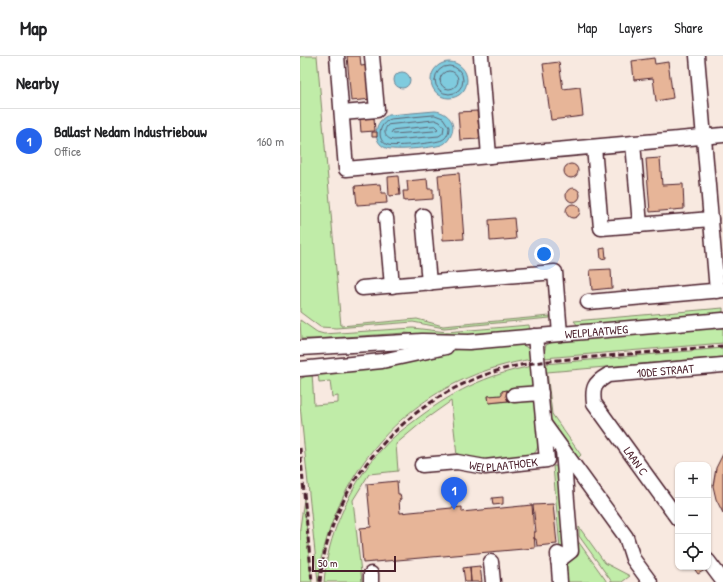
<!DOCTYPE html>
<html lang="en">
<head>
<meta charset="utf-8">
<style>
  body { margin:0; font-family:"Patrick Hand",sans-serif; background:#f6f6f6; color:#202124 }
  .controls { position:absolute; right:12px; bottom:12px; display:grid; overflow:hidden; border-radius:8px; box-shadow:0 1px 3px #0004 }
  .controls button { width:36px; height:36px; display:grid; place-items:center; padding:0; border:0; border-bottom:1px solid #e0e0e0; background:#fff; color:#202124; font:20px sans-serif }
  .scale { position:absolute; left:12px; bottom:10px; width:84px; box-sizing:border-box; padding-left:4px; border:2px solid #4a1f2b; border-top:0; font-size:11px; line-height:14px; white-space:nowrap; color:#4a1f2b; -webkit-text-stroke:3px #fff; paint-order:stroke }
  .you { position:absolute; left:244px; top:198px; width:14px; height:14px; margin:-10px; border:3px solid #fff; border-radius:50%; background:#1a73e8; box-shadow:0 0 0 6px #1a73e833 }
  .badge { display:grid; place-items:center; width:26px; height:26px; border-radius:50%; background:#2563eb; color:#fff; font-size:13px; font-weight:700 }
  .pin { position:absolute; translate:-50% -33px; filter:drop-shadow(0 1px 2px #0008) }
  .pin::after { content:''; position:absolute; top:21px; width:14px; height:12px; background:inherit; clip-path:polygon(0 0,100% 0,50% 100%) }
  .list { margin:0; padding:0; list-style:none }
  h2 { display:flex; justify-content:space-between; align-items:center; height:52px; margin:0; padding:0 16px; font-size:17px }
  h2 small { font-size:13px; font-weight:400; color:#757577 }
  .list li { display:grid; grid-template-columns:26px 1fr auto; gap:12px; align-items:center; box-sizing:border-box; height:64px; padding:0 16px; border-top:1px solid #e0e0e0 }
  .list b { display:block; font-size:15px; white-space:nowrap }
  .list p { margin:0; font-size:13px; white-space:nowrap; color:#757577 }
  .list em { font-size:13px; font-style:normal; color:#757577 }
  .icon { flex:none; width:22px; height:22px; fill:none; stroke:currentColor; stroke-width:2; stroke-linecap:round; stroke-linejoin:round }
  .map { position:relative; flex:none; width:423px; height:526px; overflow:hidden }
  header { display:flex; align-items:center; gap:24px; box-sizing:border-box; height:56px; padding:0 20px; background:#fff; border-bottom:1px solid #e0e0e0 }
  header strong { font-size:19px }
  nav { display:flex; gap:22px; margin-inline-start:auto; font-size:14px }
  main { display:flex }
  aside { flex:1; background:#fff }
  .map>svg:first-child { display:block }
</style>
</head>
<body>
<header>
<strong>Map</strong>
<nav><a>Map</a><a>Layers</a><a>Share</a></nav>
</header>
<main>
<aside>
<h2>Nearby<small></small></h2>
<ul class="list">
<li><span class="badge">1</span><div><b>Ballast Nedam Industriebouw</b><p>Office</p></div><em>160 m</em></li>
</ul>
</aside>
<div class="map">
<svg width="423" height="526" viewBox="0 0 423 526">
  <rect width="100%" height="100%" fill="#f8e9e0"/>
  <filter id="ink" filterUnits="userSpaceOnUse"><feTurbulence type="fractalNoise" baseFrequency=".025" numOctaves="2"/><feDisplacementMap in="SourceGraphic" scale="8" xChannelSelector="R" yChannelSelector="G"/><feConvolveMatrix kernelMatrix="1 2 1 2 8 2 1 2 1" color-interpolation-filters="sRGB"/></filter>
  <g filter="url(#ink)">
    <path fill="#c0eca8" stroke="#85866a" d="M0,0h17l24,270 76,-7 26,7 107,-10v2l-106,10 -31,-6 -77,6 -16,-1 -20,-15z
      M423,252v6l-144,13 -5,-6z
      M0,264l17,12 7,2 89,-6 34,4 82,-7 1,6 -80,6 -45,-4 -90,6h-14z
      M423,271v16l-179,15v-5l2,-8 7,-3z
      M221,288l10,6 1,9c-91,15 -162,70 -197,156 -6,14 -10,30 -14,44 -1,7 -1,17 -3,23l-18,-177v-26l12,-6 2,32 24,-2v-7l-6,1 -2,-16 -11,1 -1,-10 149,-24z
      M423,292v9l-176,15 5,42 29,41 -3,3 -28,-39 -5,-55z
      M233,310l2,22 -33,3v4l-14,1 1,7 40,-4 7,4c1,15 9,42 -4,53l-49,4 -26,-4 -6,-55 -24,17 -31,26 2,27 -29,3 -16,26 9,82h-38c1,-12 3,-24 6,-36 9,-33 28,-71 51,-96 9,-11 21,-20 32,-28 37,-29 74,-48 120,-56z
      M253,410h7l4,82 -4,1z
      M4,443l7,77 1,6h-12v-54z
      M279,471l26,36 25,13 -8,6h-10l-33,-46z
      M275,481l32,45h-40l-1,-20z"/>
    <path fill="#7fcbde" stroke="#6a8696" d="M131 24a18 18 0 1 1 36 0a18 18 0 1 1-36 0Z
      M94 24a8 8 0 1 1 16 0a8 8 0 1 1-16 0Z
      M135,55c13,1 23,13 15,26 -2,4 -5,7 -9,8 -9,3 -48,6 -55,3 -15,-6 -12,-28 3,-33z"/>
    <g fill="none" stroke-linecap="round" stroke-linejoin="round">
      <path stroke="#5f6473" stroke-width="1" d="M135 24a14 14 0 1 1 28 0a14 14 0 1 1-28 0Z
        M140 24a9 9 0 1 1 18 0a9 9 0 1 1-18 0Z
        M135,59l8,3 6,9c0,5 -2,11 -7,13 -6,3 -47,7 -54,5 -12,-4 -10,-22 3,-26z
        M135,64l5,2 4,5 -1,6 -4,3 -45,4c-9,-1 -12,-9 -6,-15z
        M135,70l3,3 -4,2 -40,3 -3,-1 2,-3z"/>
    </g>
    <path fill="#e7b598" stroke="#4a1f2b" d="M47,0h13l1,10 8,-1 3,34 -21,2z
      M354,2l1,6 13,-2 5,36 -17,3 -3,-23 -19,2 -2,-19z
      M259,6l4,27 17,-2 3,29 -32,4 -8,-56z
      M177,55l3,28 -20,1 -2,-28z
      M74,62l1,13 -14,1 -1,-13z
      M72,76h5v5h-5z
      M360,102l2,27 21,-1 1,25 -34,3 -4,-53z
      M264 115a7 7 0 1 1 14 0a7 7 0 1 1-14 0Z
      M159,117l5,66 -21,1 -5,-65z
      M98,120l2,19 -11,1 -1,-19z
      M127,123l1,10h5v10l-29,2 -1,-10h5l-1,-10z
      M80,128l1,9h5l1,10 -30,2 -2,-19z
      M266 139a7 7 0 1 1 14 0a7 7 0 1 1-14 0Z
      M266 155a7 7 0 1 1 14 0a7 7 0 1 1-14 0Z
      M214,162l2,21 -26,2 -1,-21z
      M305,192l1,10 -5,1 -1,-10z
      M311,213l1,19 -20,2 -2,-20z
      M207,334l1,11 -19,2 -1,-7 14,-1v-4z
      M423,398v59l-7,-14 -3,-13 3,-18z
      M97,425l1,13h2l1,5 -2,1 1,13 62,-6v5l70,-7 3,43 -172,15 -3,-35 11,-1 -4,-43z
      M203,441v7l-10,1 -1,-7z
      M253,448l4,40 -20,2 -1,-7h-2v-7h2l-3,-27z
      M180,510l2,16h-11l-1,-15z
      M170,511l1,15h-6l-2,-14z
      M393,511h10l2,3 -7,4z"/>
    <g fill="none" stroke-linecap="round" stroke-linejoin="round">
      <g stroke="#4a1f2b" stroke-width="17">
        <g id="minor">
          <path d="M37,0l9,113 377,-34"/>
          <path d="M181,0l8,100"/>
          <path d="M397,0l20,235"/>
          <path d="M42,57l35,-3 -5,-54"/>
          <path d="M333,87l7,82"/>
          <path d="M294,91l7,81 110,-9"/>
          <path d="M123,160l6,67"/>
          <path d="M86,162l6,68"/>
          <path d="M62,232l193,-16 5,62"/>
          <path d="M288,246l135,-12"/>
          <path id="s1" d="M0,292l122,-7 47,1 254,-22"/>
          <path d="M0,313l82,-8 64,-14"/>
          <path d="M214,339l27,-2"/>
          <path d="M244,368l82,113 7,22 17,23"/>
          <path id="s2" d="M122,409l35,-3 28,5 62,-7 -12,-124"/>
          <path id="s3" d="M378,463l-84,-116c-2,-15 0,-20 14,-28l115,-10"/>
          <path d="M258,498l2,28"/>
          <path d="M258,505l13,-10 -8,-101"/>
          <path d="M408,505l15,20"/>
          <path d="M191,506l2,20"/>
          <path d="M71,518v8"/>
        </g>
      </g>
      <use href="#minor" stroke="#fff" stroke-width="14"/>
      <path stroke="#4a1f2b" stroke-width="3" stroke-dasharray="6 3" stroke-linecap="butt" d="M0,392l12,134
        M20,526c4,-43 21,-85 47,-119 37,-49 89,-84 149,-97 29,-6 60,-7 90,-10 39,-3 78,-7 117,-10"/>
    </g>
  </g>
  <g text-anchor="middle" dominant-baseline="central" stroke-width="3" stroke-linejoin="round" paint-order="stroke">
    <g font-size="12" fill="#4a1f2b" stroke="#fff">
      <text stroke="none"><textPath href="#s1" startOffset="297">WELPLAATWEG</textPath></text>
      <text stroke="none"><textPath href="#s3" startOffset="235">10DE STRAAT</textPath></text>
      <text transform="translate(336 405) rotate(54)">LAAN C</text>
      <text stroke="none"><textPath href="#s2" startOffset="82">WELPLAATHOEK</textPath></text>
    </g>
  </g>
</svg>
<div class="controls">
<button>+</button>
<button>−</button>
<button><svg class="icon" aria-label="locate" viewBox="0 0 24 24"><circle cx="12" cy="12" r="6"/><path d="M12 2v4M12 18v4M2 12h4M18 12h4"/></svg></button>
</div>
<div class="scale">50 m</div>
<div class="you"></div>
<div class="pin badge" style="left:154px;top:454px">1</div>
</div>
</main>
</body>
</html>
